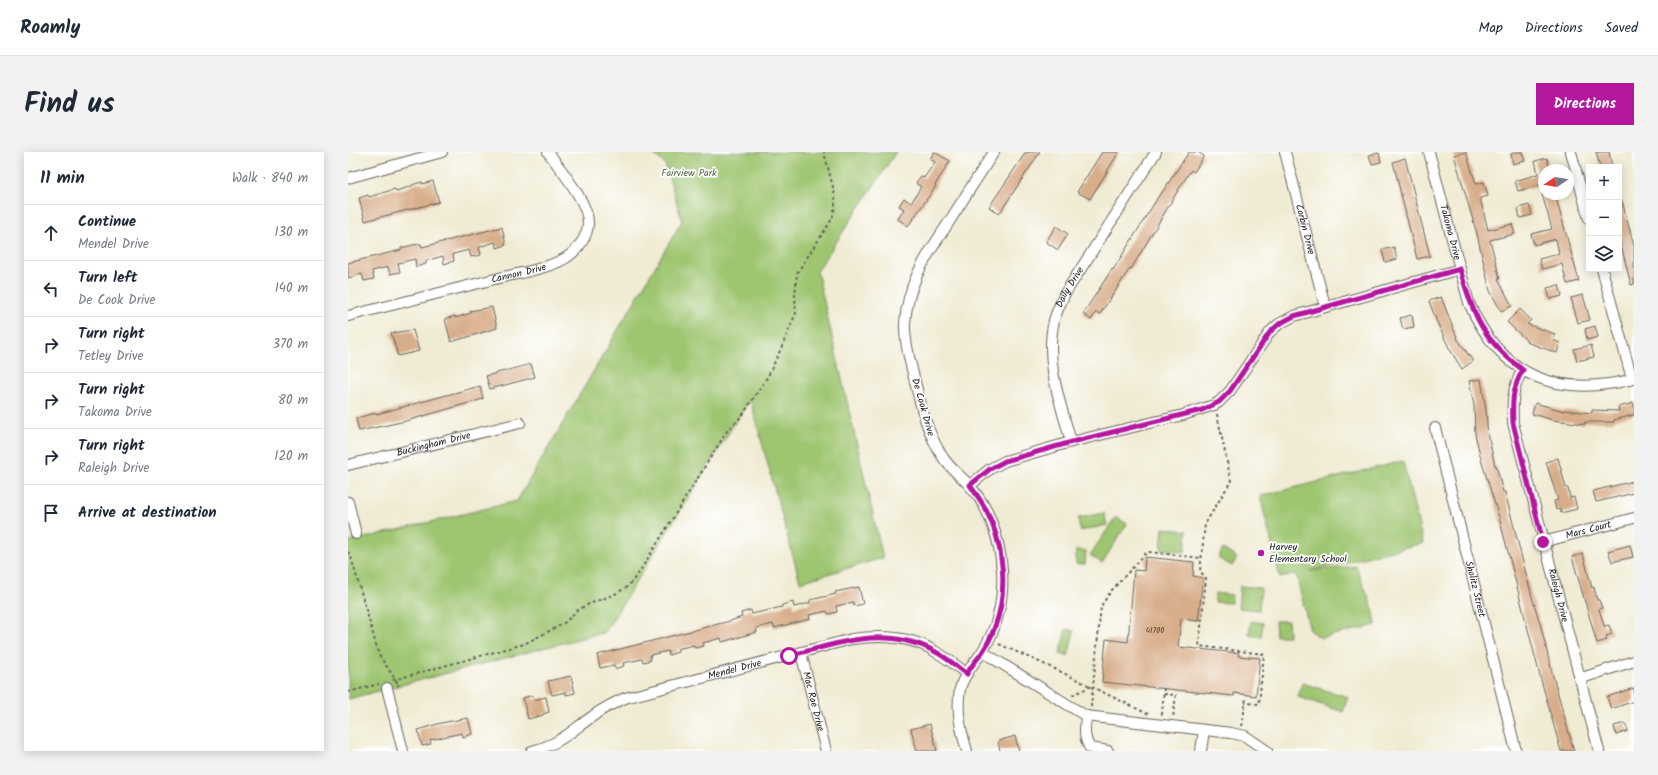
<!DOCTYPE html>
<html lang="en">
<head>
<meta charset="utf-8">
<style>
  body { margin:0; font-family:Kalam,sans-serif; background:#f2f2f3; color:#1f2937 }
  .controls { position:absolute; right:12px; top:12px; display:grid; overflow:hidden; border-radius:0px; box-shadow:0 2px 10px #0003 }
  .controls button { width:36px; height:36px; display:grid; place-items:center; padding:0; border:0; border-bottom:1px solid #e0e1e3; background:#fff; color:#1f2937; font:20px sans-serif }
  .compass { position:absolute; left:1190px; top:12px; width:36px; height:36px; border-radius:50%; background:#fff; box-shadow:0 2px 10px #0003; rotate:258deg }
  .stop { position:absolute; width:12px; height:12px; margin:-9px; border:3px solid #b5179e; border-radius:50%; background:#fff }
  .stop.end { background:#b5179e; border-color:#fff; box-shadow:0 1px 4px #0008 }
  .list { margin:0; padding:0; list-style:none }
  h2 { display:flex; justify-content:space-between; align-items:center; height:52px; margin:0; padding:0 16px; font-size:17px }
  h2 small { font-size:13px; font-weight:400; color:#747a83 }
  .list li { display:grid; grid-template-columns:26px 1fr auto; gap:12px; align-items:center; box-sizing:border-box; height:56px; padding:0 16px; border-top:1px solid #e0e1e3 }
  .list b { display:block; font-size:15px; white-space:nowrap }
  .list p { margin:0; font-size:13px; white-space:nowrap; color:#747a83 }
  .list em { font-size:13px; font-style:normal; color:#747a83 }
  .icon { flex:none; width:22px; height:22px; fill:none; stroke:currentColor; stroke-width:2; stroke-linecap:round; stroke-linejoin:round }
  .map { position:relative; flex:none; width:1286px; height:599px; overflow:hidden; border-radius:0px }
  header { display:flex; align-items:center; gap:24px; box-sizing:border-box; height:56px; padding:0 20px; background:#fff; border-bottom:1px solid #e0e1e3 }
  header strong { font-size:19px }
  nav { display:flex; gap:22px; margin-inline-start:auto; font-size:14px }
  .intro { display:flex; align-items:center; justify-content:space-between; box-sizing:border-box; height:96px; padding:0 24px }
  h1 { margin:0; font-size:28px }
  .button { padding:10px 18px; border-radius:0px; background:#b5179e; color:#fff; font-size:14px; font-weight:700 }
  main { display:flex; gap:24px; padding:0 24px }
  aside { flex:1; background:#fff; border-radius:0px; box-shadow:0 2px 10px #0003 }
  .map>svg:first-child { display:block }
</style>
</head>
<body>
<header>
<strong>Roamly</strong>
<nav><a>Map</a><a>Directions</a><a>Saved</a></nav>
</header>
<div class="intro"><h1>Find us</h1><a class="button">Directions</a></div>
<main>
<aside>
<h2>11 min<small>Walk · 840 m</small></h2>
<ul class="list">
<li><svg class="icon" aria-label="ahead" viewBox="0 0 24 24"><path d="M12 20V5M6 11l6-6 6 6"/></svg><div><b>Continue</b><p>Mendel Drive</p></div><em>130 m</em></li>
<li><svg class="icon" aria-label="left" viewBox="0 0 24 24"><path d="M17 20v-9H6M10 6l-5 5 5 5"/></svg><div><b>Turn left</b><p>De Cook Drive</p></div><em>140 m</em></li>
<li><svg class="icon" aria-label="right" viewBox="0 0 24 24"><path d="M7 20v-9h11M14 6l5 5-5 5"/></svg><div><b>Turn right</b><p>Tetley Drive</p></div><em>370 m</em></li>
<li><svg class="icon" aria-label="right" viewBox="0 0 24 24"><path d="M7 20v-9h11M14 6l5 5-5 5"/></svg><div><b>Turn right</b><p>Takoma Drive</p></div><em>80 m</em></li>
<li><svg class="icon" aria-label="right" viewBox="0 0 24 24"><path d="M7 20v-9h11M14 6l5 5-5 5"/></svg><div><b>Turn right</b><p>Raleigh Drive</p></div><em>120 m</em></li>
<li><svg class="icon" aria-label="arrive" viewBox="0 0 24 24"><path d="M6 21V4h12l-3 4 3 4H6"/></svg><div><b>Arrive at destination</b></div></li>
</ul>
</aside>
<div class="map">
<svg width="1286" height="599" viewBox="0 0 1286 599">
  <rect width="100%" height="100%" fill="#fff"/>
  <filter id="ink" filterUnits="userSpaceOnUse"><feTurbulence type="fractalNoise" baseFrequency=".025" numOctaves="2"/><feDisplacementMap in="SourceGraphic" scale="8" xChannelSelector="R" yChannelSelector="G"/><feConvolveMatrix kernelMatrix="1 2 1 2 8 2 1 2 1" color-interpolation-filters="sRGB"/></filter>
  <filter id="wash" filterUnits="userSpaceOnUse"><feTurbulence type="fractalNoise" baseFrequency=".012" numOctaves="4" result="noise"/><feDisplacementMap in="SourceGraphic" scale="16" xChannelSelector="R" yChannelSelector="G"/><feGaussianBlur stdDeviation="0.9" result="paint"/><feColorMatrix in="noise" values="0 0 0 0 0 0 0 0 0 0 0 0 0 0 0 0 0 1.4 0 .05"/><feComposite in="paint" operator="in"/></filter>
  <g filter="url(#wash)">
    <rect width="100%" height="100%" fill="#f0ebd3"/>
    <path fill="#9ec570" stroke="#5d7046" d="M303,0h245l-79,119 66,287 -83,24 -50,-183 -145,233 -257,67v-157l169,-41 165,-280 -17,-57z
      M1055,309l20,82 -113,28 46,-5 17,43 3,16 -55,13 -11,-7 -14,-57 -16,4 -20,-82z
      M756,361l3,12 -27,6 -2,-13z
      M768,365l11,7 -25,39 -12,-8z
      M815,376l24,3 -2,21 -24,-3z
      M875,397l14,9 -5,8 -14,-8z
      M728,398l10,1 -1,13h-9z
      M892,434l21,2 -2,22 -21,-2z
      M867,441l17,2 -1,8 -16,-1z
      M903,469l12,2 -2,14 -12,-2z
      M927,469h13l1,15h-13z
      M718,477l8,2 -6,25 -8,-2z
      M954,531l46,14 -5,15 -45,-15z"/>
    <g id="blocks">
      <path fill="#d8ad89" d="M586,0l16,9 -15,24 1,1 -28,40 -10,-7 6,-10 -5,-3 5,-8 7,5 10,-16 -5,-4 5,-7 3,2 11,-16 -5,-3z
        M678,0h14l-41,62 -10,-7z
        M754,0h17l-29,47 -13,-7z
        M841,0h9l6,4 -10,16 -3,-2 -11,17 -49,82 -1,-1 -16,25 -14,21 -4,-2 -5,8 -8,-6 29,-45 1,1 47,-76h1z
        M1118,0l10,32 8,-2 4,14 -8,2 8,32 24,-6 3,10 -25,6 10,39h-2l14,27 -11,5 -11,-20 -13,-57 -23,-79z
        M1168,0h6l3,9 -12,3 -2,-10z
        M1248,0h13l3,15h-12z
        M1031,1l2,9 -9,2 -3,-9z
        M1057,6l25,98 -13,3 -24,-97z
        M1199,6l3,12h-6v16l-3,-1 -23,6 -3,-10 23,-7 -3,-13z
        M85,29l6,21 -74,19 -6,-23 9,-3 1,2 26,-8 1,2 16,-5v-1l10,-3v2z
        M1194,42h13l24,87 -12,3 -5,-20 -20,5 -3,-10 20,-5 -3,-15 -22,6 -3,-11 21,-5z
        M1274,49l12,45v38l-3,1 -12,-48v-35z
        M1181,53l3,10 -12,3 -2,-10z
        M708,74l12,8 -10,16 -12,-8z
        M154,75l4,18 -9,3 -2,-6 -16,5 2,8 -10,2 -2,-7 -16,4 1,7 -10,3 -1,-8 -17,5v3l-10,3 -1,-8 -17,4 2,9 -10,2 -2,-7 -16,4 2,8 -10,2 -2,-7 -14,4v-15l53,-13v-2l12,-3 8,-1 1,3z
        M1046,95l3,12 -12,3 -3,-12z
        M1211,133l3,11 -12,3 -3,-11z
        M1235,143l7,25 -12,3 -7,-25z
        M1093,145l17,43 15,21 -11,8 -12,-19 -14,-30 -7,-19z
        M144,155l5,21 -46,14 -6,-23 10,-3v2l16,-5 -1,-2z
        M1172,157l11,11 -4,4 28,10 -2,6 7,3 -3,10 -28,-10 -22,-21z
        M1064,163l2,12 -11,2 -3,-11z
        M1247,174l3,11 -11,3 -2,-11z
        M65,178l6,21 -21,5 -7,-23z
        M1243,193l3,12 -17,4 -3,-12z
        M183,212l4,13 -45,12 -4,-13z
        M1133,227l5,31 2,28h1l6,28 1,-1 7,27h2l27,105 8,26 13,53 21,75h-13l-21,-75 -41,-159 -17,-54 -7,-29 -1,-29 -5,-24z
        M132,234l3,13 -77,22 -47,10 -3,-13 20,-5 1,1z
        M1187,251l29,8v-1l28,3v-3l27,1 -1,-4 16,-4v12l-20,5v2h-29v2l-32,-4 -21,-6z
        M1210,306l8,30h2l2,10 4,-1 3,12 -16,4 -1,-4 -4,1 -2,-9 4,-1 -12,-38z
        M1286,329v12l-38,9 -3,-11z
        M1282,393l3,12 -21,5 -4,-11z
        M1235,402l9,34 2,-1 3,13h2l3,8 -3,1 5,17 5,-1 3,9 -6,2 1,4 -10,3 -25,-86z
        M797,405l49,5 -1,14 10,2 -5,43 -17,-2 -3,28 61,6 -1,3 22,2 -4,38 -22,-3v3l-132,-14 4,-43 22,3 6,-72 10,1z
        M511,435l4,17 -9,2 -1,-4 -17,4 1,6 -9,2 -1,-3 -18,4 1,4 -36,9 -1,-4 -17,4 1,4 -35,10 -1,-4 -18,5 1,3 -9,2 -1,-3 -17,4 1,3 -9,3 -1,-4 -18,4 1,5 -8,2 -1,-3 -19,4 1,3 -9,3 -1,-4 -14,3 -3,-13 133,-34 12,-4 -1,-4 10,-3 1,4 30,-7v-2l11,-3 1,5 16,-4v-3l26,-6 -1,-2z
        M223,524l4,17 -9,2v-3l-14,3 -4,-14z
        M1286,536v13l-23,8 -4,-12z
        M185,543l1,5 12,-3 3,15 -6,2v1l-15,4 -5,-21z
        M120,566l4,16 -9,3 -1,-4 -14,3 -18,4 1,4 -9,2 -4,-16 23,-7z
        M1277,571l3,8 -12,4 -2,-9z
        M582,572l7,27h-20l-6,-22z
        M667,584l4,15h-19l-2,-10z"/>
    </g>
  </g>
  <g filter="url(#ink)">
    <use href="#blocks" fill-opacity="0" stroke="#66645c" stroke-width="1"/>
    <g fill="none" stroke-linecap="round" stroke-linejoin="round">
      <g stroke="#66645c" stroke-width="12">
        <g id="minor">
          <path id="s1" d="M937,0l40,154"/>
          <path id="s2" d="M1081,0l40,151c33,75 88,95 165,76"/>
          <path d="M1223,0l18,67"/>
          <path d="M0,26l94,-26"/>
          <path d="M1254,117l30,110"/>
          <path id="s3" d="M0,164c49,-12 98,-25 147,-37 20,-5 59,-11 75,-24 8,-6 17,-18 18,-30 2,-21 -28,-56 -40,-73"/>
          <path id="s4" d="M1175,218c-11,17 -11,33 -10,53l86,328"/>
          <path id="s5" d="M1087,276l81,323"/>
          <path id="s6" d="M723,290c-10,-38 -27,-81 -17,-121 2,-9 7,-18 10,-26l92,-143"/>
          <path id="s7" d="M0,313l172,-42"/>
          <path d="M622,333l20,-16 15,-8 66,-19 112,-27 31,-10 5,-3 11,-11 40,-59 9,-8 15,-8 166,-47"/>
          <path d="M0,350l8,32"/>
          <path id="s8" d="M1195,390l91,-24"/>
          <path d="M635,500l103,64 145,17 14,3 22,15"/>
          <path id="s9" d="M453,501l25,98"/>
          <path d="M1231,527l55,-18"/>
          <path d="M39,536l16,63"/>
          <path d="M738,564c-1,13 -3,21 4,32l18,3"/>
          <path id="s10" d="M184,599c28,-7 38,-19 61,-35 10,-8 21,-13 32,-18l227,-59c28,-4 60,-3 84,13 11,6 21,14 31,22"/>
          <path d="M619,599c-6,-20 -11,-41 -7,-62 3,-14 14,-25 22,-37 16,-24 22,-54 20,-82 -2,-30 -12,-62 -33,-85 -8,-9 -18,-16 -25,-26 -16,-24 -22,-49 -29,-77 -4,-18 -11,-40 -10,-59 3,-43 22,-67 44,-101 15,-24 30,-47 45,-70"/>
          <path d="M853,599l3,-21"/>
        </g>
      </g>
      <path stroke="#66645c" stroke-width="2" stroke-dasharray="3 3" stroke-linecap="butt" d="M869,262l14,67 -26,43 -5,47 6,7 -7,68 65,8 -5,50 -14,-1
        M0,400l3,5 28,98 20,30h-2
        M651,492l56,25 93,45
        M45,528l131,-36 39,-20 15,-14 11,-6 26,-10 12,-7 11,-13 89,-143 15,-15 26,-40 12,-25 16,-38 -1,-17 2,-23 35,-54 3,-12v-12l-11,-43
        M0,540l31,-8
        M816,542l12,1 -3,23
        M724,543l20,-9
        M743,555l10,-101 10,-15 34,-37 4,-2 52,6
        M814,563l2,-27
        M894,574l4,-28"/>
      <use href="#minor" stroke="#fff" stroke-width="10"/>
    </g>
  </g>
  <g fill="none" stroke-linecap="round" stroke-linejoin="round" filter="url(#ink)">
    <path stroke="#b5179e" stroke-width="5" d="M441,504c50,-13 96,-31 145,-5 12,6 22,15 33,23 4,-9 11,-15 16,-23 4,-6 8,-14 11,-22 15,-37 10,-86 -9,-121 -4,-8 -10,-15 -15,-23l20,-16 15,-8 67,-19 130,-32 17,-8 11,-11 40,-59 9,-8 15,-8 166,-47c13,46 23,72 63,101 -11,17 -11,33 -10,53l30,119"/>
  </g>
  <circle fill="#b5179e" stroke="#fff" stroke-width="1.5" cx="913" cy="401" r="4"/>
  <g text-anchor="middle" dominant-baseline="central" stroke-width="3.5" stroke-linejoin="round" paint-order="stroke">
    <g font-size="8" fill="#4b4037">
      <text x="807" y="478">41700</text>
    </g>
    <g font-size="10" fill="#50603e" stroke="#fff">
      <text x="341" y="21">Fairview Park</text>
    </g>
    <g font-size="10" fill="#1c1c1c" stroke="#fff">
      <text stroke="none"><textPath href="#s1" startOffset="80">Corbin Drive</textPath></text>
      <text stroke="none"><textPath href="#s2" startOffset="83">Takoma Drive</textPath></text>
      <text stroke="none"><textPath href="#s3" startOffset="176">Cannon Drive</textPath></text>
      <text stroke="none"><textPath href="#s6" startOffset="161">Daily Drive</textPath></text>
      <text transform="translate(575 255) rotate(74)">De Cook Drive</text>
      <text stroke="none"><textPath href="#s7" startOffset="88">Buckingham Drive</textPath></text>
      <text stroke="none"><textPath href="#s8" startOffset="47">Mars Court</textPath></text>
      <text stroke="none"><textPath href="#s5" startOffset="166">Sholitz Street</textPath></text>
      <text stroke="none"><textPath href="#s4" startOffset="233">Raleigh Drive</textPath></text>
      <text stroke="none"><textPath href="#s10" startOffset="221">Mendel Drive</textPath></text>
      <text stroke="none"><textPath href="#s9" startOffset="50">Mac Rae Drive</textPath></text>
    </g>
    <g font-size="10" fill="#1c1c1c" stroke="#fff" text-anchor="start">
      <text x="921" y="395">Harvey<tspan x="921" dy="12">Elementary School</tspan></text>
    </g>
  </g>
</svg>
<div class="controls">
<button>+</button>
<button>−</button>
<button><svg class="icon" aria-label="layers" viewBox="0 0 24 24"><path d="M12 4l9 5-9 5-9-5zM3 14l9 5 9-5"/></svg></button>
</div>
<svg class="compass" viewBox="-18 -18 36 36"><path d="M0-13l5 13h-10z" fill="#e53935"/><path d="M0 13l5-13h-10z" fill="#747a83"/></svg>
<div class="stop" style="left:441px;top:504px"></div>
<div class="stop end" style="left:1195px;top:390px"></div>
</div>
</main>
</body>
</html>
